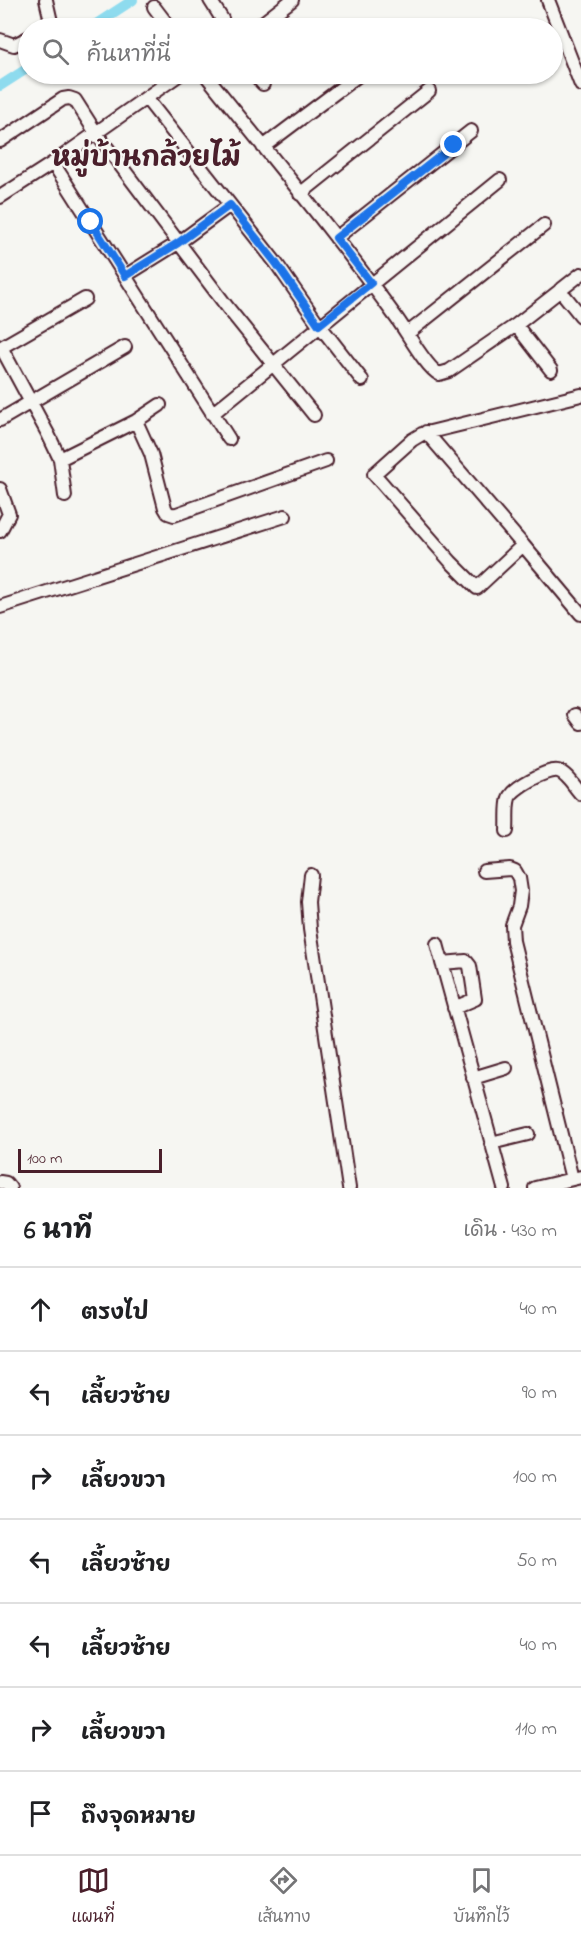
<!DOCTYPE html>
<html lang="th">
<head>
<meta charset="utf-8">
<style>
  body { margin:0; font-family:"Indie Flower","Playpen Sans Thai",sans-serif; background:#f6f6f6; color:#202124 }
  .scale { position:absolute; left:18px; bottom:15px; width:144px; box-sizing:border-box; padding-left:6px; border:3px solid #4a1f2b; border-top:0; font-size:16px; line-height:21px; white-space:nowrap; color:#4a1f2b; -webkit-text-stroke:4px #f6f6f2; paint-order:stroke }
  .stop { position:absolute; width:18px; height:18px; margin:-14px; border:4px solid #1a73e8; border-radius:50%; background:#fff }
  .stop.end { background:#1a73e8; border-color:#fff; box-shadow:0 2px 6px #0008 }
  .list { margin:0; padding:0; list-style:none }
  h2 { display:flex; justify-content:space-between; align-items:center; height:78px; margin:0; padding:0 24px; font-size:26px }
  h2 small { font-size:20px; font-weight:400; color:#757577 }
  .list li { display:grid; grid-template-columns:39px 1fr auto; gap:18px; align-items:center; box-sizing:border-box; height:84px; padding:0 24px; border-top:2px solid #e0e0e0 }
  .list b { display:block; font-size:22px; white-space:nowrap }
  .list em { font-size:20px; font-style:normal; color:#757577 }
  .icon { flex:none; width:33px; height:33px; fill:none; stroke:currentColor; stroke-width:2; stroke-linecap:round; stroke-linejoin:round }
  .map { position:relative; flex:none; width:581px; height:1188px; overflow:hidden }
  .search { position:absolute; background:#fff; box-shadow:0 2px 4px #0004; left:18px; right:18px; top:18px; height:66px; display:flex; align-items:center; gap:15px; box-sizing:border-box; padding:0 21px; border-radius:33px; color:#757577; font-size:22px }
  .sheet { height:666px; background:#fff }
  nav { display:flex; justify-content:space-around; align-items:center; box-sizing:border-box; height:84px; border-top:2px solid #e0e0e0; background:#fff; font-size:16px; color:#757577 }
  nav a { display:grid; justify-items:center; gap:3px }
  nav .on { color:#4a1f2b }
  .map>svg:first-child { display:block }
</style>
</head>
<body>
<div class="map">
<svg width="581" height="1188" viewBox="0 0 581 1188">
  <rect width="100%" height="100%" fill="#f6f6f2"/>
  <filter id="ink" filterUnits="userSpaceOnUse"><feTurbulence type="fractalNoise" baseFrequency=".0167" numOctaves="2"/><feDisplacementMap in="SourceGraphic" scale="12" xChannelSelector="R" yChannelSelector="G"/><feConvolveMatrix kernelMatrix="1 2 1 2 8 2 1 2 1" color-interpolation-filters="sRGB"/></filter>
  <g filter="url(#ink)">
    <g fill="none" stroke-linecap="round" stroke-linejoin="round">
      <path stroke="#8edbee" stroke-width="10" d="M90,28l43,-28
        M0,86l28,-18"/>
      <g stroke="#4a1f2b" stroke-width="16">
        <path id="minor" d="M46,0l6,26 -2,2
          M210,0l12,19 -6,9
          M548,0l33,85
          M154,7l16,21
          M256,28l36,-28
          M0,40l14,5 14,-7
          M205,74c64,80 130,159 190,242 11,14 31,52 44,58l10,-3 67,-46 65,-51
          M254,74l9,10
          M146,98l130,165 41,59 45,58
          M0,141l63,-42 6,-1 6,2 21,33 132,175 86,107
          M263,147l97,-73
          M53,163l176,276
          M300,194l129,-103
          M0,197l53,-34 127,-89
          M336,238l135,-107
          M125,276l53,-33 52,-38
          M560,290l21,26
          M516,325l35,45
          M408,333l136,-108
          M1,347l47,87 12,25 5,37
          M0,348l85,-49
          M581,395l-159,39 -10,6 -38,34 77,88 26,26 46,-43 58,69
          M212,414l288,-234
          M0,420l125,-73
          M136,421l15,33 14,54 3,5 6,2 152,-54
          M426,432l97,113
          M60,459l76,-38 24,-16
          M0,489l9,25 -9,17
          M0,607l285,-91
          M575,715l6,8
          M507,831c1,-10 -1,-23 2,-33 3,-10 38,-29 49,-27 9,2 17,17 23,23
          M484,871l26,-2 5,2 4,7 2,13 -2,15 -7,19 1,16 59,238
          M311,875l-3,27 2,27 39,259
          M437,944l67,244
          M442,963l24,-2 4,5 5,33 -21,9
          M473,1078l33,-10
          M491,1143l37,-9
          M0,1182l6,1 4,5
          M535,1188l46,-11"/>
      </g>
      <use href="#minor" stroke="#f6f6f2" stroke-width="12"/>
    </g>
  </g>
  <g fill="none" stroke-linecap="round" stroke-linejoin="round" filter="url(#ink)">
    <path stroke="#1a73e8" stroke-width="8" d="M91,222l34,54 53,-33 52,-38 46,58 43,62 52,-42 -35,-45 118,-93"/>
  </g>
  <g text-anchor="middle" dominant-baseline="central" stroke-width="4.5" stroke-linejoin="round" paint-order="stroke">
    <g font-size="27" font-weight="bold" fill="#4a1f2b" stroke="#f6f6f2">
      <text x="146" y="159">หมู่บ้านกล้วยไม้</text>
    </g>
  </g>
</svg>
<div class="scale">100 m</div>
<div class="stop" style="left:91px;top:222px"></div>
<div class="stop end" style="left:454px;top:145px"></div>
<div class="search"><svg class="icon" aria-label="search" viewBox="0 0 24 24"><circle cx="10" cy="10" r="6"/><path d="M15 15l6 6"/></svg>ค้นหาที่นี่</div>
</div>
<section class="sheet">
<h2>6 นาที<small>เดิน · 430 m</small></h2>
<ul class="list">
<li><svg class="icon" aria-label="ahead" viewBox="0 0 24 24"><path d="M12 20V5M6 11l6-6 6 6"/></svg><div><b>ตรงไป</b></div><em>40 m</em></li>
<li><svg class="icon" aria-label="left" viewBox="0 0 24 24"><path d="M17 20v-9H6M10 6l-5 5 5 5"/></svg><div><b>เลี้ยวซ้าย</b></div><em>90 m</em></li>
<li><svg class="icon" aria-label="right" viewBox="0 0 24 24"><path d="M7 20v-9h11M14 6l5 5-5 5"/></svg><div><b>เลี้ยวขวา</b></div><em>100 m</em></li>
<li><svg class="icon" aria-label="left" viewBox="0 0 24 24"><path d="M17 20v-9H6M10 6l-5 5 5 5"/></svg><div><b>เลี้ยวซ้าย</b></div><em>50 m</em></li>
<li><svg class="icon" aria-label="left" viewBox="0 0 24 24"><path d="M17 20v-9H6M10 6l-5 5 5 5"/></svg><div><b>เลี้ยวซ้าย</b></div><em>40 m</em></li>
<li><svg class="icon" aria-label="right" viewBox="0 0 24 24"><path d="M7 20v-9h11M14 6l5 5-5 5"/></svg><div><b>เลี้ยวขวา</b></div><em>110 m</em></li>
<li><svg class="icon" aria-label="arrive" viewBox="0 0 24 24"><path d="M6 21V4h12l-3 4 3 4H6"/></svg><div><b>ถึงจุดหมาย</b></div></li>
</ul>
</section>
<nav>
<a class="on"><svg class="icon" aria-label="map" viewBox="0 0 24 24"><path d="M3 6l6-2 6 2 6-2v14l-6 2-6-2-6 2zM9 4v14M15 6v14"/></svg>แผนที่</a>
<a><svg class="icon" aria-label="directions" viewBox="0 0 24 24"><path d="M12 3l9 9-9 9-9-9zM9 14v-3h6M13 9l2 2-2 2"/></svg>เส้นทาง</a>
<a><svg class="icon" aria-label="saved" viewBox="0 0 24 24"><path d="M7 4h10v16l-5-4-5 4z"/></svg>บันทึกไว้</a>
</nav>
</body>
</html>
